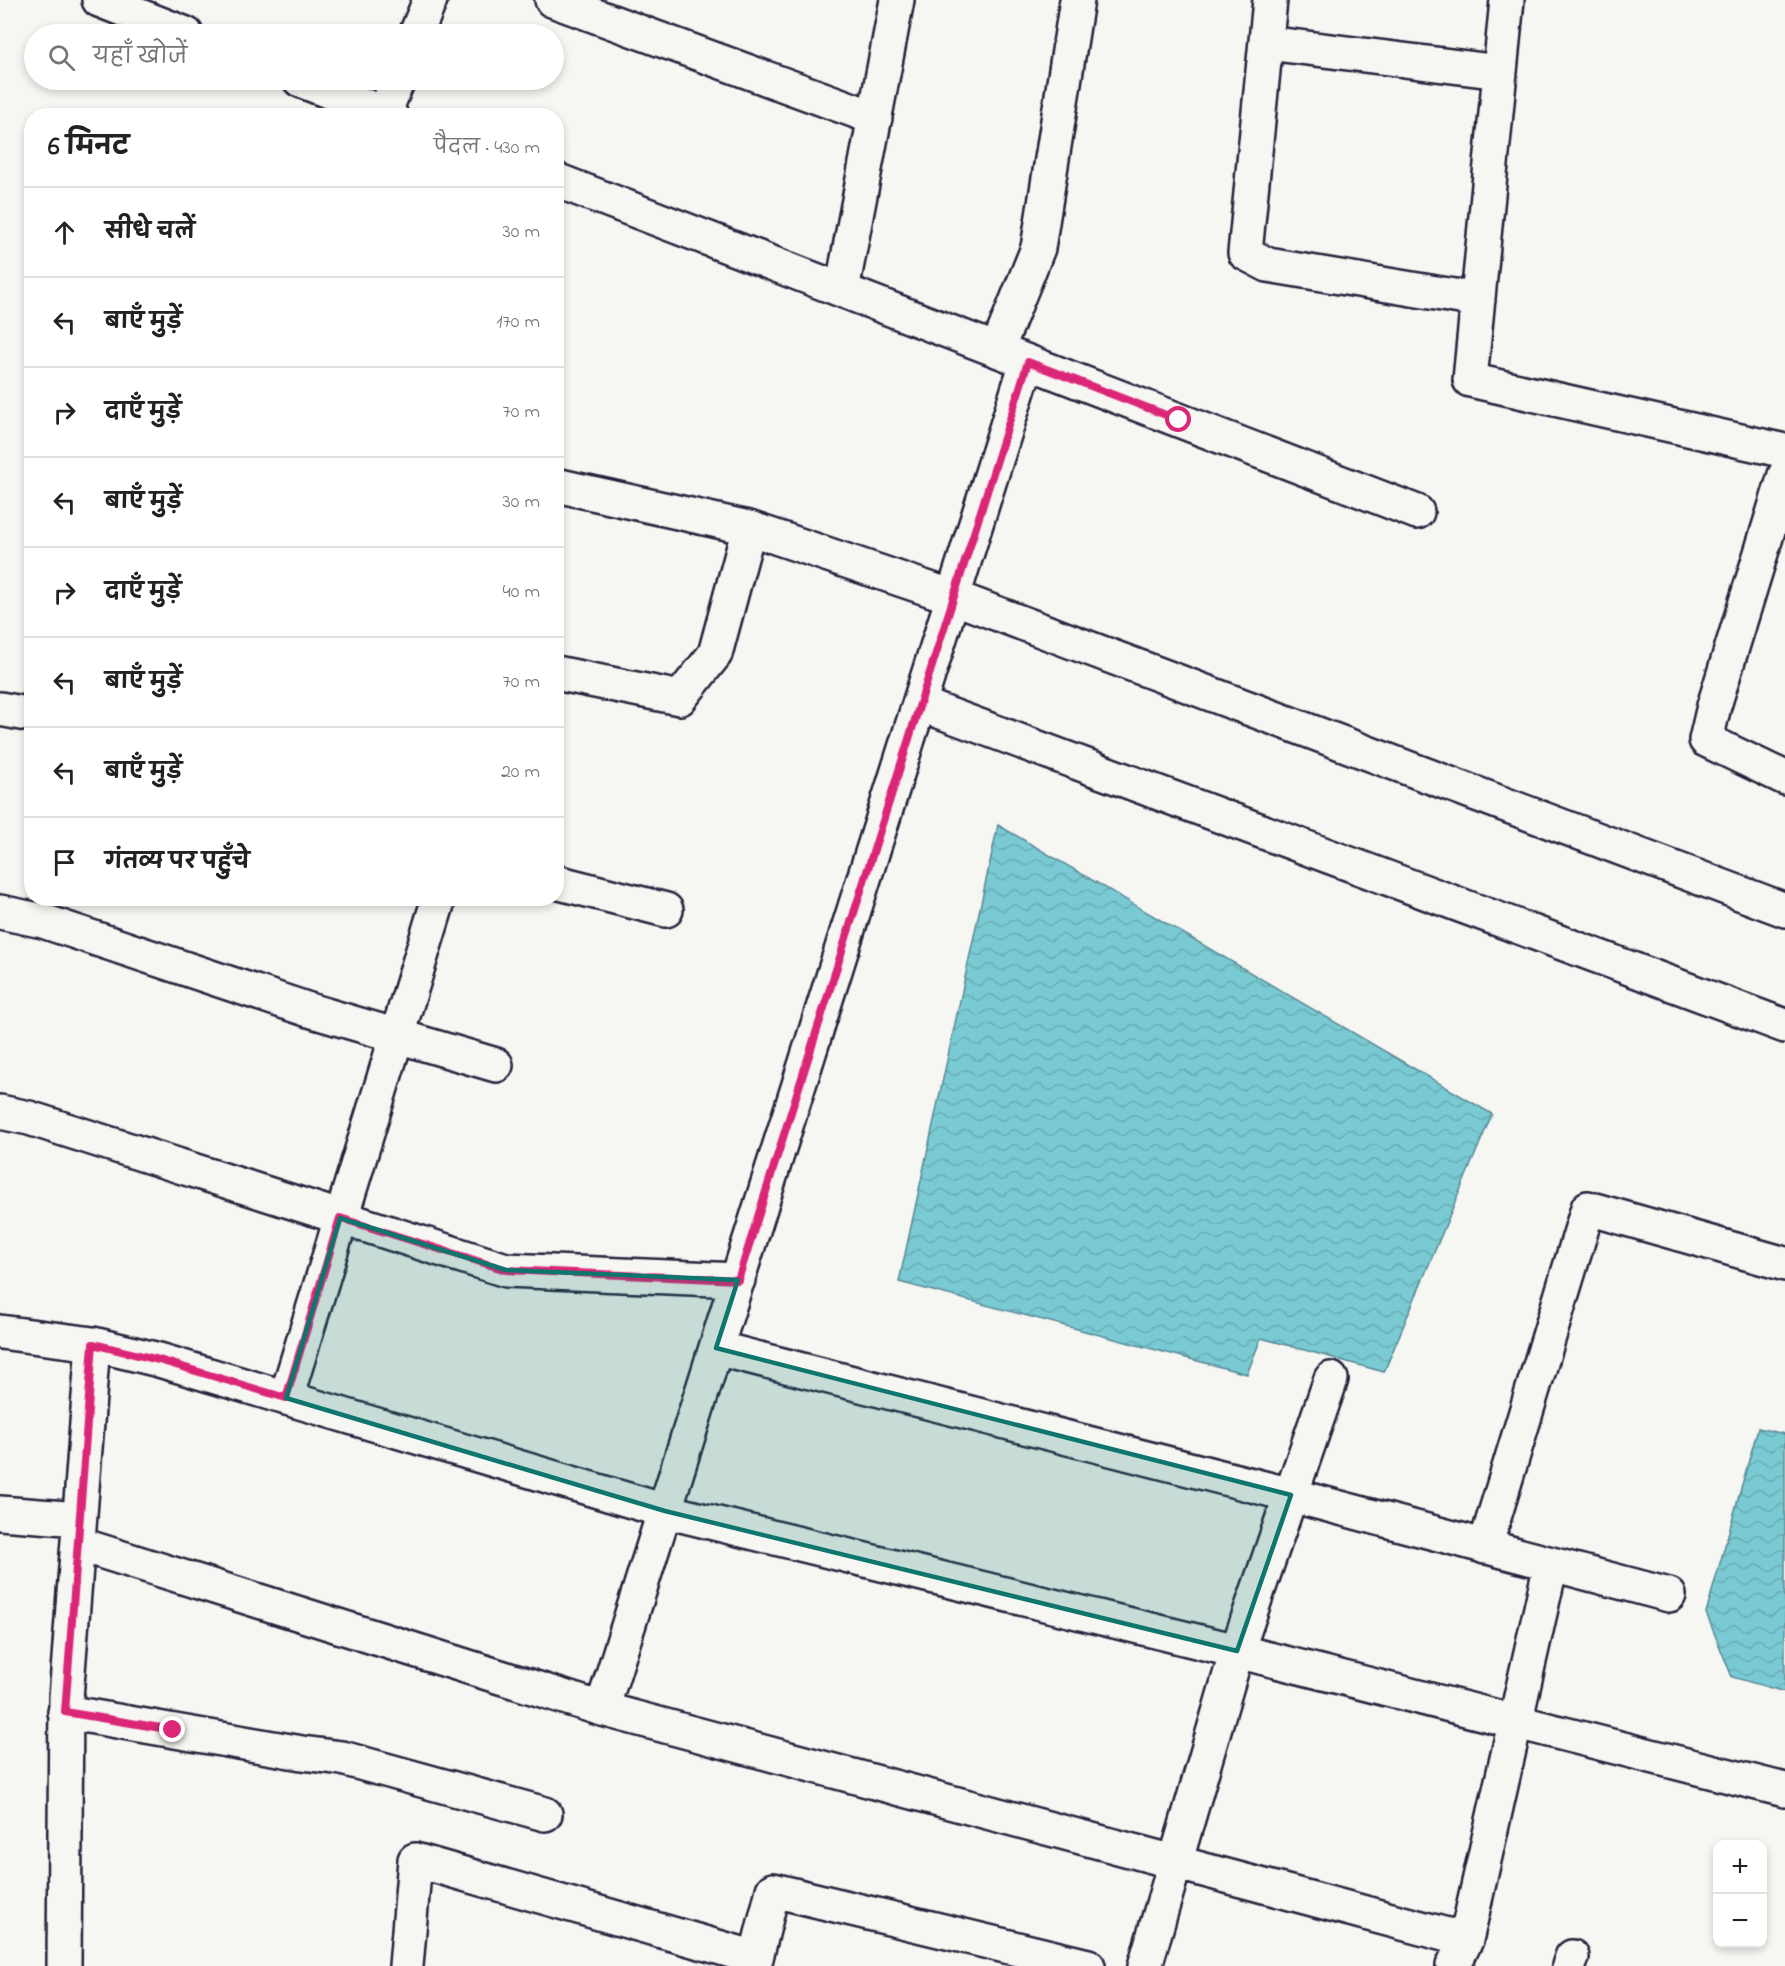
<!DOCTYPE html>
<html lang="hi">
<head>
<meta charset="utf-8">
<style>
  body { margin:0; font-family:"Indie Flower","Playpen Sans Deva",sans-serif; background:#f2f2f2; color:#222 }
  .controls { position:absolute; right:18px; bottom:18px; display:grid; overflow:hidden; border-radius:12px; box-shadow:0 3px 9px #0003 }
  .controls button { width:54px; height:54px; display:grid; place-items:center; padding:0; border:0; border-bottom:2px solid #e0e0e0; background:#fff; color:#222; font:30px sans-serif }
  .stop { position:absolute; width:18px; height:18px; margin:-14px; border:4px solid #db2777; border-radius:50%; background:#fff }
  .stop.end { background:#db2777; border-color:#fff; box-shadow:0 2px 6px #0008 }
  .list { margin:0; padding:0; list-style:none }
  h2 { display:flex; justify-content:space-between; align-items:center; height:78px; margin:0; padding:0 24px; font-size:26px }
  h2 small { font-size:20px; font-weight:400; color:#767676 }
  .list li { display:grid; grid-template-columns:39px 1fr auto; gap:18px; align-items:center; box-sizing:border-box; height:90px; padding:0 24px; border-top:2px solid #e0e0e0 }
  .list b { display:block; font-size:22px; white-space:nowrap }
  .list em { font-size:20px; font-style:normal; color:#767676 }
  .icon { flex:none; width:33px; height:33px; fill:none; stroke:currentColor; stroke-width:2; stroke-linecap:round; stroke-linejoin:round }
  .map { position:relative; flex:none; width:1785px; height:1966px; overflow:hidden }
  .search { position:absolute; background:#fff; box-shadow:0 3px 9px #0003; left:24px; top:24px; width:540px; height:66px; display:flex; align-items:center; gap:15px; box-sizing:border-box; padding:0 21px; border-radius:33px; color:#767676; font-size:22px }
  .panel { position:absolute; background:#fff; box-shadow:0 3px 9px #0003; left:24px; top:108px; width:540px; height:798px; border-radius:24px }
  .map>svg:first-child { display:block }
</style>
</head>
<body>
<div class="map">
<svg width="1785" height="1966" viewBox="0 0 1785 1966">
  <defs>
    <pattern id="water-waves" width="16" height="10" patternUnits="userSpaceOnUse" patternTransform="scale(1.5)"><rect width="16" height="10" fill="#79cad2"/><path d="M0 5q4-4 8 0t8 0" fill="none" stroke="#68adb5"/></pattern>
  </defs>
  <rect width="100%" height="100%" fill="#f6f6f2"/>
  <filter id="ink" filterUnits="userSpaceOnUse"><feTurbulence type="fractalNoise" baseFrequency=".0167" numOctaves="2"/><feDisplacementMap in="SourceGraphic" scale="12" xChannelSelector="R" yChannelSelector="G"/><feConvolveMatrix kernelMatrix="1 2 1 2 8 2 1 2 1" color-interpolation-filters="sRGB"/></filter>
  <g filter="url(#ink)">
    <path fill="url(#water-waves)" stroke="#568796" stroke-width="1.5" d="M998,825l494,289 -108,258 -123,-34 -14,36 -348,-92z
      M1758,1428l27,6v258l-53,-15 -26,-64z"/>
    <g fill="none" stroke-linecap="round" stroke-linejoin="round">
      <g stroke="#22223b" stroke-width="38">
        <path id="minor" d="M99,0l87,34
          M552,0l323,118
          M1270,0l-25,253 23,12 210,35
          M1507,0l-37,380 315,71
          M416,34l14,-34
          M1267,43l233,29
          M300,80l91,36
          M383,116l15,-36
          M556,180l861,332
          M842,290l55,-290
          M997,350l41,-102 39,-248
          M1785,475l-71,231 -8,34 79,38
          M556,485l193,43 204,69 832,313
          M556,673l124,25 35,-44 34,-126
          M920,704l865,322
          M0,709l32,6
          M556,882l110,28
          M0,912l43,9 266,89 187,55
          M0,1112l29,6 477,152 232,10
          M0,1332l93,12
          M716,1348l575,147 378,100
          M286,1398l153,-500
          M0,1513l79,6
          M78,1544l524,165 864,231
          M1485,1547l103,-339 197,56
          M602,1709l425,-1347
          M65,1712l237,41 40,5 203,56
          M64,1966l2,-268 27,-354 66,16 506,151 572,140 548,139
          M406,1966l9,-106 341,98 17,-68 315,76
          M1145,1966l92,-315 94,-272
          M1453,1966l13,-26 85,-376
          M1569,1966l3,-9"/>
      </g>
      <use href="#minor" stroke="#f6f6f2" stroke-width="33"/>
    </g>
  </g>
  <g fill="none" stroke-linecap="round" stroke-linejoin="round" filter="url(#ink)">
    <path stroke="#db2777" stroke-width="8" d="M173,1730l-108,-18 28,-368 66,16 127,38 54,-180 166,52 232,10 290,-918 151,58"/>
  </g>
  <path fill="#0f766e" fill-opacity="0.2" stroke="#0f766e" stroke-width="4.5" stroke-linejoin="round" d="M340,1218l166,52 232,10 -22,68 575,147 -54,156 -572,-140 -379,-113z"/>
</svg>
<div class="controls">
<button>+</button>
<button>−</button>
</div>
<div class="stop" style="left:1179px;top:420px"></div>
<div class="stop end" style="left:173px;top:1730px"></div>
<div class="search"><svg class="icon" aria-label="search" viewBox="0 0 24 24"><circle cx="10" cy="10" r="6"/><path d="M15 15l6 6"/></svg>यहाँ खोजें</div>
<section class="panel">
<h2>6 मिनट<small>पैदल · 430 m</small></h2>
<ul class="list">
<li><svg class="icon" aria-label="ahead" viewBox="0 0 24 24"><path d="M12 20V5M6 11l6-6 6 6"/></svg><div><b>सीधे चलें</b></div><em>30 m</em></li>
<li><svg class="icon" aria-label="left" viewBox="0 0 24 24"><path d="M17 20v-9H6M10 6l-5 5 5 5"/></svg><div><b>बाएँ मुड़ें</b></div><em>170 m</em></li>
<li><svg class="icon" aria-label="right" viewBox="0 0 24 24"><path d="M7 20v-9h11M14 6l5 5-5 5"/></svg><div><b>दाएँ मुड़ें</b></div><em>70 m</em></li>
<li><svg class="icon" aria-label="left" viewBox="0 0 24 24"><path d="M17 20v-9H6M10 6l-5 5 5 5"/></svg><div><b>बाएँ मुड़ें</b></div><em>30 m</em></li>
<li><svg class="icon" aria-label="right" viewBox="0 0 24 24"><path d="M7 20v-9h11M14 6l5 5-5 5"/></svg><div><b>दाएँ मुड़ें</b></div><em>40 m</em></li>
<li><svg class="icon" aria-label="left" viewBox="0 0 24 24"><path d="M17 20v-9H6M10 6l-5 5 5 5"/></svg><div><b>बाएँ मुड़ें</b></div><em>70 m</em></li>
<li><svg class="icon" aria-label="left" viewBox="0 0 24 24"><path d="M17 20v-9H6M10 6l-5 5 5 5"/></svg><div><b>बाएँ मुड़ें</b></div><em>20 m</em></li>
<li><svg class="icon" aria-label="arrive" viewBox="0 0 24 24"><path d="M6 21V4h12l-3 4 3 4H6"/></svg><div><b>गंतव्य पर पहुँचे</b></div></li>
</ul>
</section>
</div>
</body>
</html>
